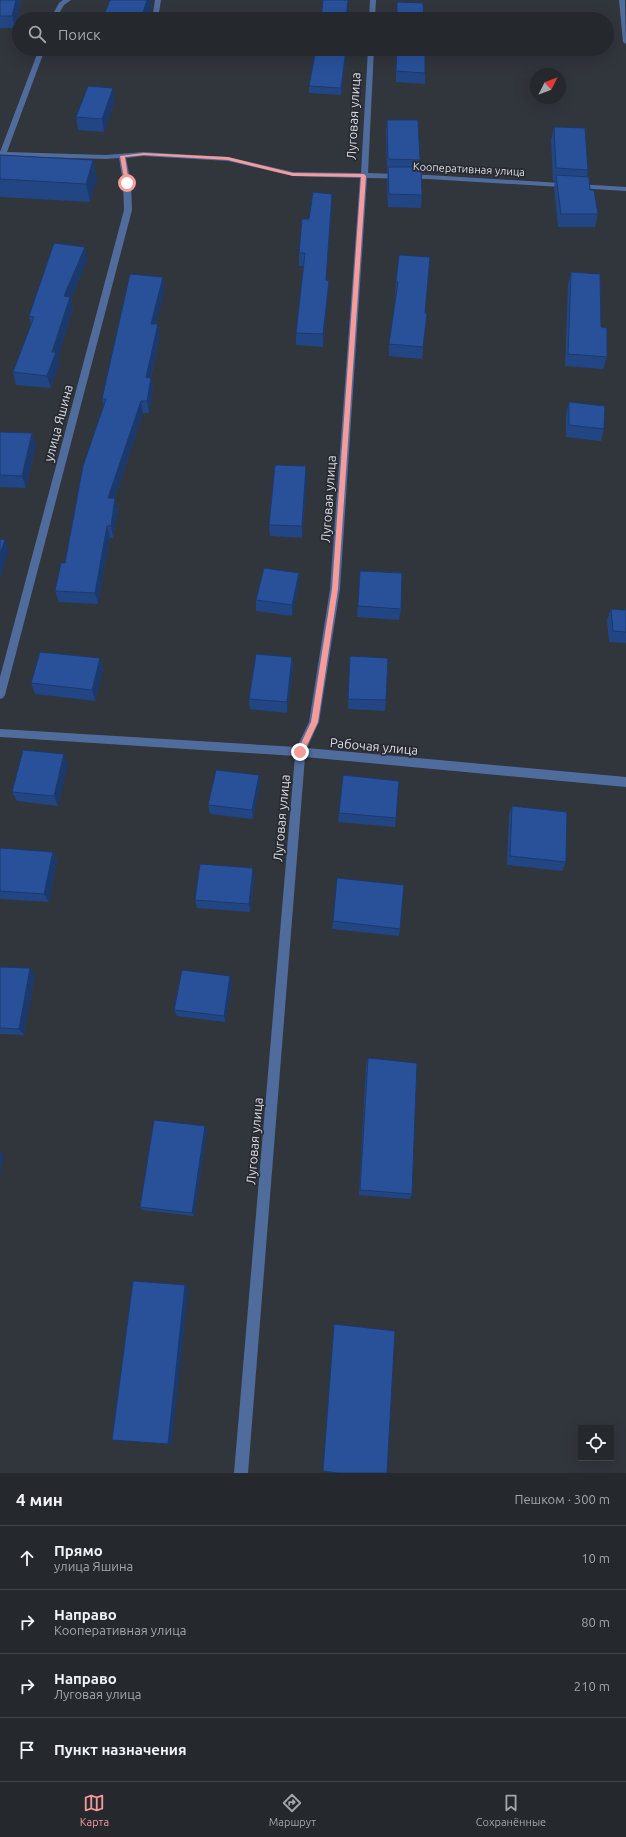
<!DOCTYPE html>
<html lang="ru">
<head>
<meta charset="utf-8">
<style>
  body { margin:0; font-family:Ubuntu,sans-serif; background:#313439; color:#f1f3f6 }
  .controls { position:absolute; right:12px; bottom:12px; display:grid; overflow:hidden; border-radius:0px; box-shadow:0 4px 16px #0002 }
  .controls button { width:36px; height:36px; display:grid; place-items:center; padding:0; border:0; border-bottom:1px solid #424449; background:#25282d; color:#f1f3f6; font:20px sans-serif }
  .compass { position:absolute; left:530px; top:68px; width:36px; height:36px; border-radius:50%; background:#25282d; box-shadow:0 4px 16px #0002; rotate:48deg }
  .stop { position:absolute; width:12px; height:12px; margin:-9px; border:3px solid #f59b99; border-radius:50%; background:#fff }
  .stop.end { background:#f59b99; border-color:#fff; box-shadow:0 1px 4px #0008 }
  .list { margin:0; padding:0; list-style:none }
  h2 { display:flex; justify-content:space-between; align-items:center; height:52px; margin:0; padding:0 16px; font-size:17px }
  h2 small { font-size:13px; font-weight:400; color:#a3a6aa }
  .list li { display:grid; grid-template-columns:26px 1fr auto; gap:12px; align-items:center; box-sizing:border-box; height:64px; padding:0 16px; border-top:1px solid #424449 }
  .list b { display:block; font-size:15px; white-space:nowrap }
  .list p { margin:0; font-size:13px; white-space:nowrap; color:#a3a6aa }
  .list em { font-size:13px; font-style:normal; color:#a3a6aa }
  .icon { flex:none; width:22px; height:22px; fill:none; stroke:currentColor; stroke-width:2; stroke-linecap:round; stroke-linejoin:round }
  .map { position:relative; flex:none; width:626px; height:1473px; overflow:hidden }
  .search { position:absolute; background:#25282d; box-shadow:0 4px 16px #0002; left:12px; right:12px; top:12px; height:44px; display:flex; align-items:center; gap:10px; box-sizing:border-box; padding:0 14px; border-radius:22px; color:#a3a6aa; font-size:15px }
  .sheet { height:308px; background:#25282d }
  nav { display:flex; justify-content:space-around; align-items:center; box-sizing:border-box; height:56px; border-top:1px solid #424449; background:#25282d; font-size:11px; color:#a3a6aa }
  nav a { display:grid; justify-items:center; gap:2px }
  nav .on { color:#f59b99 }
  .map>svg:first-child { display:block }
</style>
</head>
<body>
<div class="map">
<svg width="626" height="1473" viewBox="0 0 626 1473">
  <rect width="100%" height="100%" fill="#31353c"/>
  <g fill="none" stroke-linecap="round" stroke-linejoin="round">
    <path fill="#506c9d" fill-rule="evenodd" d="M155,0h6l-3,19h-6z"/>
    <path fill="#506c9d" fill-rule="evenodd" d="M63,0h8l-7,5 -8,14h-6l9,-16z
      M370,0h6l-1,19h-6z
      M619,0h6l1,44 -3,-2z
      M39,49h6l-38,103 99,3 37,-3 85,5 65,15 68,1 7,-124h6l-6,124 60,2 198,12v4l-198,-12 -61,-1 -27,411 -21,133 -12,26 319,29v10l-321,-30 -57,716h-14l61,-717 -295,-19v-8l297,18 12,-25 21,-133 30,-411 -67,-2 -65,-15 -85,-5 -17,2 5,25 1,27 -127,485 -2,3 -3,1v-22l124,-467 -1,-27 -4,-25 -13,1 -106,-3v-4z"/>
  </g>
  <path fill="#224684" d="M0,0h21l-6,28h-15z
    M152,4l-5,15h-43l-1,-2z
    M347,49l-6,46 -32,-2v-7z
    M396,49h29v35l-29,-2z
    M115,101l-11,31 -26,-2 -2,-13z
    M387,120l33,40v7l2,28 -1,13 -33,-1 -1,-27 1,-8h-1l-1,-39z
    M554,127l34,43 -1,7 3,13 8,24 -3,13h-37l-4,-39 1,-7h-2l-2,-41z
    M0,155l93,5 4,18 -7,24 -90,-5z
    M332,194v13l-6,74 2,12 -5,54 -27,-2v-12l8,-67h-5v-13l10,-34z
    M399,255l26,58 2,1 -5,45 -33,-3v-12l7,-50h-1z
    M87,260l-16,40 2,9 -15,49 1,7 -8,23 -35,-3 -3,-13 18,-48 -2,-8z
    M571,272l30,55 6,30 -4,12 -38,-3 3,-81z
    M165,289l-9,35 4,13 -9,41 2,12 -4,23h-6l-28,85 3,12 -5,28h-3l-12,66 -39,-2 -4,-11 10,-28 39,-155 -2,-9z
    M569,402l35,27 -3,12 -35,-4v-22z
    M0,432l32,1 4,12 -10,43 -26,-1z
    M307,478l-5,60 -32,-2 -1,-11z
    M360,571l41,38 -2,11 -42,-3z
    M299,573v11l-7,32 -36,-5v-11z
    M611,609l15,1v33l-17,-1 -2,-22z
    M350,656l36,44 -1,11 -37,-2z
    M292,657l1,11 -6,45 -37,-4 -1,-10z
    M103,669l-8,32 -60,-7 -4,-11z
    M68,764l-10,42 -41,-5 -5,-9z
    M259,775l1,9 -7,35 -43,-5 -2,-9z
    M512,806l54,56 -4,9 -55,-6 2,-50z
    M339,813l57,5 -1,9 -57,-5z
    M0,848l53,4 4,8 -8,42 -49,-3z
    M254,876l-4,36 -53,-4 -2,-8z
    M333,921l67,8 -1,7 -67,-7z
    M0,967l35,9 -11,59 -24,-1z
    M232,983l-7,39 -48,-6 -3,-6z
    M368,1058l44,136 -2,5 -51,-4 7,-129z
    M205,1126l2,4 -13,86 -51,-6 -3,-3z
    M334,1324l-11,147v-2z"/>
  <path fill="#1c396c" d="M16,0h5l-6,28 -3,-12z
    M147,0h4l1,4 -5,15h-6z
    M346,49h1l-6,46v-7z
    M113,88l2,13 -11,31 -2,-13z
    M93,160l4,18 -7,24 -4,-18z
    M332,194v13l-7,86 1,-13z
    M85,247l2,13 -16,40 2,9 -15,49 1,7 -8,23 -4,-12 17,-80z
    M163,277l2,12 -12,47 -2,-12z
    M329,281l-1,12 -5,54v-13z
    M158,324l2,13 -12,53 -2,-13z
    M151,378l2,12 -4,23 -2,-12z
    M141,401l2,12 -32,97 -3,-12z
    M32,433l4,12 -10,43 -4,-12z
    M306,466l1,12 -5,60v-12z
    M115,498l3,12 -5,28 -2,-12z
    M107,526l3,12 -12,66 -3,-11z
    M5,540l4,11 -9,27v-24z
    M299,573v11l-7,32v-11z
    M292,657l1,11 -6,45v-11z
    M100,658l3,11 -8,32 -3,-11z
    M64,754l4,10 -10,42 -4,-10z
    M259,775l1,9 -7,35 -1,-9z
    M53,852l4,8 -8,42 -5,-8z
    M253,868l1,8 -4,36 -1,-8z
    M30,968l5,8 -11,59 -5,-6z
    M230,976l2,7 -7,39 -1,-6z
    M205,1126l2,4 -13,86 -2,-3z
    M0,1152l4,3 -4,21z
    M185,1285l4,2 -17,156 -4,1z"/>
  <path fill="#28519a" stroke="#1c396c" d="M0,0h16l-4,16h-12z
    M110,0h37l-6,19 -38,-2z
    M323,0h25l-2,19h-25z
    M397,2l26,1 1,16h-27z
    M316,49h30l-5,39 -32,-2z
    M397,49h28v24l-29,-2z
    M88,86l25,2 -11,31 -26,-2z
    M387,120h31l2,40 -32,-1z
    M554,127l31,1 3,42 -32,-2z
    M0,155l93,5 -7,24 -86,-5z
    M388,167h33l1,28 -33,-1z
    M556,175l33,2 1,13h4l4,24h-37z
    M313,192l19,2 -6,86 3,1 -6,53 -27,-1 9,-80h-6l3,-34h7z
    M54,243l31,4 -21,49 6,1 -18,55h4l-9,24 -34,-4 21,-55 -5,-1z
    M399,255l31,2 -5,56 2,1 -4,33 -34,-3 9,-62 -2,-1z
    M571,272l29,2 1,53 6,1v29l-39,-3z
    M130,274l33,3 -12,47h7l-12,53 5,1 -4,23h-6l-33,97h7l-4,28h-4l-12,67 -40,-2 6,-28h4l18,-97 23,-67h-4z
    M569,402l36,4 -1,23 -35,-4z
    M0,432l32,1 -10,43 -22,-1z
    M275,465l31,1 -4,60 -33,-1z
    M0,539l5,1 -5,14z
    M264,568l35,5 -7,32 -36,-5z
    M360,571l42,2 -1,36 -43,-3z
    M611,609l15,1v22l-13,-1z
    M40,652l60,6 -8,32 -61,-7z
    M256,654l36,3 -5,45 -38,-3z
    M350,656l38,2 -2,42 -38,-1z
    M23,750l41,4 -10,42 -42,-4z
    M216,770l43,5 -7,35 -44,-5z
    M343,775l56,6 -3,37 -57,-5z
    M512,806l55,6 -1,50 -56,-6z
    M0,848l53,4 -9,42 -44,-3z
    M200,864l53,4 -4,36 -54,-4z
    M337,878l67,7 -4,44 -67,-8z
    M0,967l30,1 -11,61 -19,-1z
    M182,970l48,6 -6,40 -50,-6z
    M368,1058l49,5 -5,131 -52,-4z
    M154,1120l51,6 -13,87 -52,-6z
    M133,1281l52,4 -17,159 -56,-4z
    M334,1324l61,7 -8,142h-49l-15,-2z"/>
  <path fill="#f59b99" d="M144,153l84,4 65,16 71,1 2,2 -28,413 -20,133 -15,32 -3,1 -3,-3 14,-30 21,-133 29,-412 -68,-1 -65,-16 -84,-5 -19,2 4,26 -4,1 -5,-28z"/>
  <g text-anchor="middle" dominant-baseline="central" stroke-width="3.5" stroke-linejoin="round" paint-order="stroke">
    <g font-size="11" fill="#dddfe4" stroke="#272b31">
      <text transform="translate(469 169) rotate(3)">Кооперативная улица</text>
    </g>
    <g font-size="13" fill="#dddfe4" stroke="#272b31">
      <text transform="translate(353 116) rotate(-87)">Луговая улица</text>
      <text transform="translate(58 423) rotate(-75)">улица Яшина</text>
      <text transform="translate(328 499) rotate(-86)">Луговая улица</text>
      <text transform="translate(374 746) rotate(5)">Рабочая улица</text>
      <text transform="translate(281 818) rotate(-85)">Луговая улица</text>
      <text transform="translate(254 1141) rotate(-85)">Луговая улица</text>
    </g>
  </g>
</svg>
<div class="controls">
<button><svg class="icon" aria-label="locate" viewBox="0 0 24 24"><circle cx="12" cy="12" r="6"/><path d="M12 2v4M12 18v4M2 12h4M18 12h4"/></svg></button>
</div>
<svg class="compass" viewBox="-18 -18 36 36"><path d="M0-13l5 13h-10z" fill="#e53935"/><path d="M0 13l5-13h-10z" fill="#a3a6aa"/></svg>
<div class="stop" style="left:127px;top:183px"></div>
<div class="stop end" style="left:300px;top:752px"></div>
<div class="search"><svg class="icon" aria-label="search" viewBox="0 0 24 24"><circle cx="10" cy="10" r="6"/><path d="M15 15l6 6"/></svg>Поиск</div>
</div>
<section class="sheet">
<h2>4 мин<small>Пешком · 300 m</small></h2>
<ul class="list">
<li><svg class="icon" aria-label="ahead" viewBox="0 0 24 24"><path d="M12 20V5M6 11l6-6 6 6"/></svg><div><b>Прямо</b><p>улица Яшина</p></div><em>10 m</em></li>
<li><svg class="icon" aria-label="right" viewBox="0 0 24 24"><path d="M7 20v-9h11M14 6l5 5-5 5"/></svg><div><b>Направо</b><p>Кооперативная улица</p></div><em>80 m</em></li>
<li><svg class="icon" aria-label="right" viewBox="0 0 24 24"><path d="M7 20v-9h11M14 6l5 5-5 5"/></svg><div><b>Направо</b><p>Луговая улица</p></div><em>210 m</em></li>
<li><svg class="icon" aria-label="arrive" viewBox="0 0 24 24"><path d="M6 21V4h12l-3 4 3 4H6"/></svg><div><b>Пункт назначения</b></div></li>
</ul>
</section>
<nav>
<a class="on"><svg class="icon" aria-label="map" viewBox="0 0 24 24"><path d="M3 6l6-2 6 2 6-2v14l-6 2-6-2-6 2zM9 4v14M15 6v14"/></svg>Карта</a>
<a><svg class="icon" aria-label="directions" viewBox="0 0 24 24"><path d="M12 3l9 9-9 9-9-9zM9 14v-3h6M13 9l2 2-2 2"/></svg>Маршрут</a>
<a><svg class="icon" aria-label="saved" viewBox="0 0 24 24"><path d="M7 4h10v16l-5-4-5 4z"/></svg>Сохранённые</a>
</nav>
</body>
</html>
